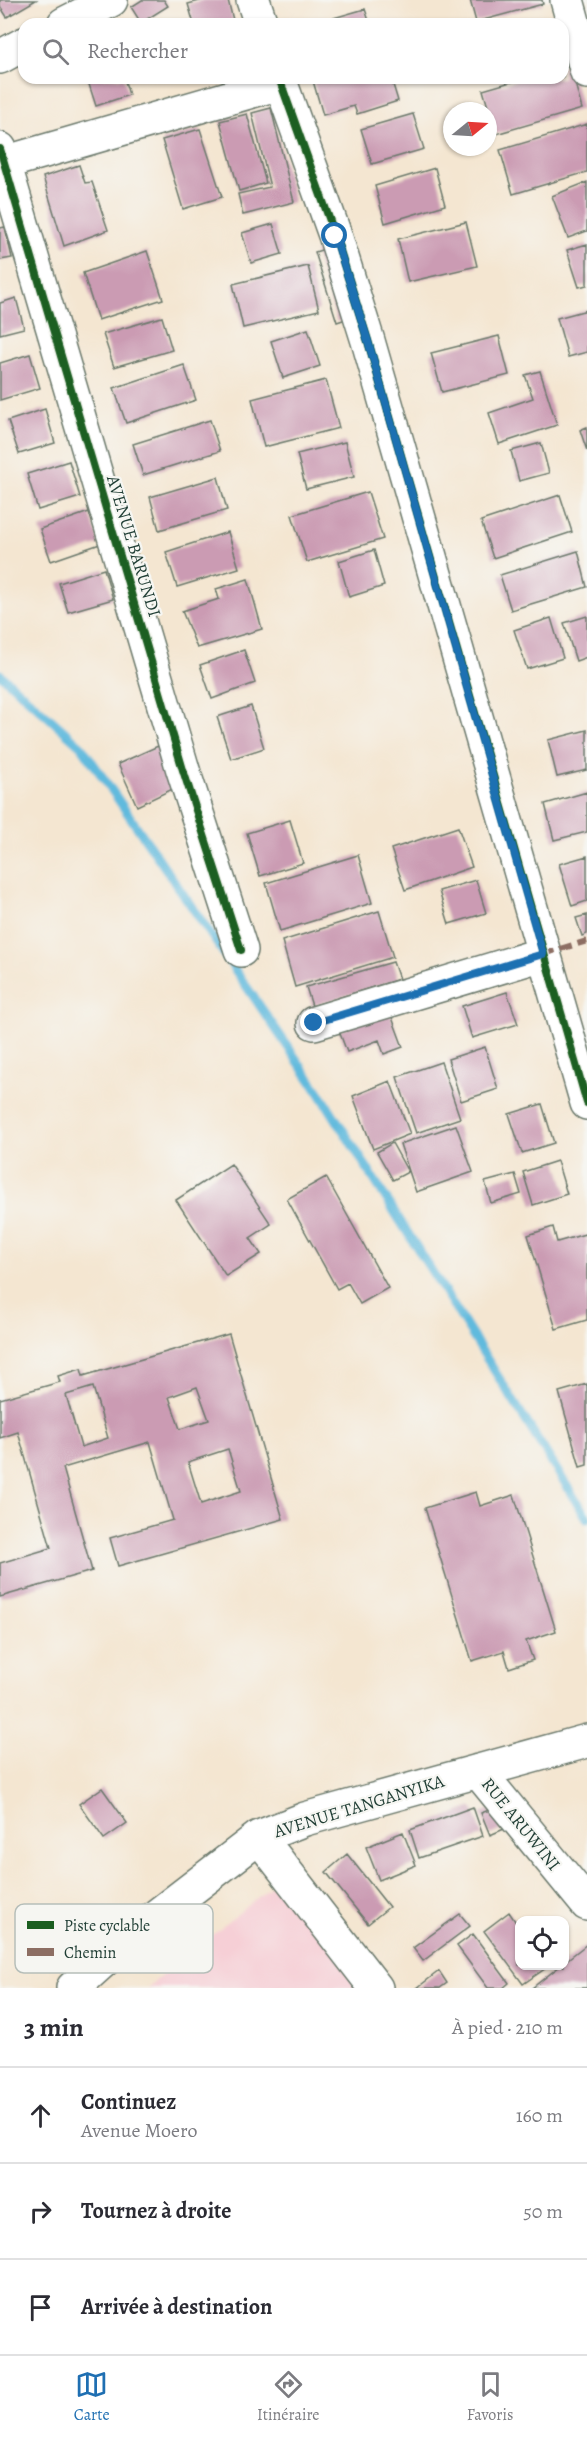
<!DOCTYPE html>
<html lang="fr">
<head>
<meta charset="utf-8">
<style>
  body { margin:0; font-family:Alegreya,serif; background:#f7f7f7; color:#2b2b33 }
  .controls { position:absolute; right:18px; bottom:18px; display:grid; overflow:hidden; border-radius:12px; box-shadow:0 2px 4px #0004 }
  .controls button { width:54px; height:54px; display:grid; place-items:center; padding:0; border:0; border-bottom:2px solid #e1e1e2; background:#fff; color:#2b2b33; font:30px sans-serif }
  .compass { position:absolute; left:443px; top:102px; width:54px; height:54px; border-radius:50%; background:#fff; box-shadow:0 2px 4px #0004; rotate:72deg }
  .stop { position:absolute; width:18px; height:18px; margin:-14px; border:4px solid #1f6fb2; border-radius:50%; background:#fff }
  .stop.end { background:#1f6fb2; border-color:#fff; box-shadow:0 2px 6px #0008 }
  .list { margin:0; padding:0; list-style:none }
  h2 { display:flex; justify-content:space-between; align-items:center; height:78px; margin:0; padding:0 24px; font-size:26px }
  h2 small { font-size:20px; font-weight:400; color:#7c7c81 }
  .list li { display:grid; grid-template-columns:39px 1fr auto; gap:18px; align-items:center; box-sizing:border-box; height:96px; padding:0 24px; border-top:2px solid #e1e1e2 }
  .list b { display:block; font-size:22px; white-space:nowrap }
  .list p { margin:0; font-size:20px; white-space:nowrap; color:#7c7c81 }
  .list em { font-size:20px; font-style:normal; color:#7c7c81 }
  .icon { flex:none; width:33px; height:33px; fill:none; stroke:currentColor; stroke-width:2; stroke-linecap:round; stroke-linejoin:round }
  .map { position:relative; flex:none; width:587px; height:1988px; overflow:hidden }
  .search { position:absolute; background:#fff; box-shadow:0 2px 4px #0004; left:18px; right:18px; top:18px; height:66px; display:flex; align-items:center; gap:15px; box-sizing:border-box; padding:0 21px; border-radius:18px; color:#7c7c81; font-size:22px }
  .sheet { height:366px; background:#fff }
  nav { display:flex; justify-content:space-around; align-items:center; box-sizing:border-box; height:84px; border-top:2px solid #e1e1e2; background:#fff; font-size:16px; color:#7c7c81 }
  nav a { display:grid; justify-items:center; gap:3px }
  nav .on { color:#1f6fb2 }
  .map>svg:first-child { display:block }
</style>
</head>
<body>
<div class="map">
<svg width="587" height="1988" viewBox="0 0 587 1988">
  <rect width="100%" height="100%" fill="#f6f6f2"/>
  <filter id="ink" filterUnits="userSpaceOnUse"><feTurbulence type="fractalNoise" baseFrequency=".0167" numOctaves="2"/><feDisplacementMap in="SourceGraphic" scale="12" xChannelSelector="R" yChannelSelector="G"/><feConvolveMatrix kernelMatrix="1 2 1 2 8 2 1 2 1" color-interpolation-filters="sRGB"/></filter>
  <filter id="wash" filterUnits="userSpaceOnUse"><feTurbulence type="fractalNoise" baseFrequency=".008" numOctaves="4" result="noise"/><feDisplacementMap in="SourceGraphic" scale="24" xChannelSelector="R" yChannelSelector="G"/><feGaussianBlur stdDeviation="1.35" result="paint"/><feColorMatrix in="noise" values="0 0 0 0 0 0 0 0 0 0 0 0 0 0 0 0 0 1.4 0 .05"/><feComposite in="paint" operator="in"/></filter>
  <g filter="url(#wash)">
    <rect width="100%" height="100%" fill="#f4e6d1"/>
    <path fill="#f6cfd6" d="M279,1880l86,108h-218z"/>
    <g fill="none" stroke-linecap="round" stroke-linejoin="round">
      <path stroke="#60badd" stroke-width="9" d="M0,674l82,73 239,348 266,423"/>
    </g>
    <g id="blocks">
      <path fill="#cb9bb3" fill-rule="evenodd" d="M0,0h36l-29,17 -7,-11z
        M142,0h22l4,6 -27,17 -10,-16z
        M203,0h25l6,24h-40l-6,-20z
        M470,0h72l1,4 -67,18z
        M365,9l5,15h-39l-1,-5z
        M570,65l12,44 -86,25 -13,-44 42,-12h38v-11z
        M87,78h37l5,17 -33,11z
        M323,78h68l7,23 -41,13 -3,-8 -31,9 -10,-34z
        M271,108l23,94 -51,13 -5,-21 32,-7 -18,-74z
        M247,114l19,69 -27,8 -19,-70z
        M413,114l11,35 -52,15 -11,-35z
        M587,124v48l-74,22 -13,-44z
        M200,129l22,68 -39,12 -21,-69z
        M79,165l6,18 7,-1 16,48 -44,16 -21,-69z
        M435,168l10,37 -60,18 -10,-37z
        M587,182v49l-19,7 -16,-42z
        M466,222l11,44 -69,16 -10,-43z
        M273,224l9,30 -31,9 -9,-30z
        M5,227l7,31 -12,2v-32z
        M587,244v41l-8,2 -12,-37z
        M337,245l21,70 -21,7 -22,-70z
        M147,251l16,48 -65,21 -15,-47z
        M308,266l11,44 -76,18 -10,-44z
        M16,298l8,30 -24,6v-31z
        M587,310v42l-19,5 -11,-39z
        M162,317l10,33 -58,17 -11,-33z
        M308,329l12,37 -37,12 -12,-37z
        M499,336l10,39 -67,17 -11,-39z
        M30,354l10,34 -40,12v-37z
        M184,365l12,35 -70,23 -12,-35z
        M540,371l17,54 -58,19 -10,-31 44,-15 -8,-23z
        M326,380l13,48 -75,19 -12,-48z
        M45,409l10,34 -36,11 -11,-33z
        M210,420l10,31 -77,24 -10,-31z
        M587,427v24l-7,-21z
        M345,442l9,35 -48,12 -9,-35z
        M541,443l8,30 -30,8 -8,-30z
        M69,461l11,36 -42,13 -11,-36z
        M218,477l9,33 -68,20 -9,-33z
        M368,492l15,47 -76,23 -15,-47z
        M560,495l12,37 -79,26 -12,-37z
        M89,512l11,32 -49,17 -11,-32z
        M228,532l11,36 -62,19 -11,-35z
        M374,550l10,36 -35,11 -10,-36z
        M578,551l9,36 -76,23 -11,-35z
        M104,569l9,30 -45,13 -9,-29z
        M248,579l14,50 -65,19 -15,-37 37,-12 -3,-10z
        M587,616v41l-11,4 -12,-38z
        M551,618l12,40 -36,11 -13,-39z
        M244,650l11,33 -43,16 -12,-34z
        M251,706l13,42 -33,11 -14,-42z
        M587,730v40l-30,7 -9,-37z
        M158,746l19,41 -40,19 -19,-42z
        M587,792v40l-33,8 -9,-36z
        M290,820l13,43 -43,13 -13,-43z
        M458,827l14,40 -67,23 -14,-41z
        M358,855l14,48 -92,28 -14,-48z
        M587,856v45l-15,5 -13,-42z
        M476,880l10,33 -37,11 -10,-33z
        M379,911l14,46 -98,30 -13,-46z
        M587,915v19l-5,2 -6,-18z
        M393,962l6,17 -87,27 -6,-19z
        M507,992l11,32 -46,14 -10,-32z
        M390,1012l13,35 -19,7 -5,-14 -32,12 -8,-21z
        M485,1047l13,42 -37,12 -13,-42z
        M441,1062l19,56 -44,15 -19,-56z
        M390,1081l20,53 -37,15 -20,-53z
        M542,1104l12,39 -32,10 -13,-39z
        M456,1125l17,47 -57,20 -16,-48z
        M392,1143l16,29 -15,8 -16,-28z
        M557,1161l10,33 -34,11 -10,-33z
        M231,1164l40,60 -21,14 11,16 -35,22 -50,-76z
        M515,1174l6,20 -30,9 -6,-21z
        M326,1177l62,111 -28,16 -12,-21 -11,6 -50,-90z
        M553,1227l4,15 28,-8 2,8v78l-31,9 -28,-94z
        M229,1334l54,185 -165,47 -8,-28 63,-18 -23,-78 -87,26 29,103 -92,26v-34l51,-15 -33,-116 -18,6v-39l60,-17 -2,-6 23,-7 2,7zM93,1387l15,51 -27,9 -15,-52zM197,1387l12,33 -29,9 -11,-32zM228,1449l13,42 -40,13 -13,-42z
        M587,1384v81l-7,2 -21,-75z
        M476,1492l4,14 34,-11 42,136 -30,10 7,19 -24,8 -5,-17 -32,10 -47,-153z
        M102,1788l25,35 -23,16 -25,-35z
        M473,1807l10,29 -64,22 -9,-28z
        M495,1808l9,21 -14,6 -9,-22z
        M403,1832l13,33 -37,15 -13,-33z
        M347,1854l42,53 -21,17 -42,-52z
        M509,1912l10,15v38l30,1 -26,18 -39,-53z
        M460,1914l10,12 -47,35 -10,-13z
        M473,1934l36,49 -6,5h-15l-31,-42z
        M587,1944v44h-55l28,-22h4v-4z
        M439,1971l8,12 -7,5h-23z"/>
    </g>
  </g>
  <g filter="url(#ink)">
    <use href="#blocks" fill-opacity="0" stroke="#6a786b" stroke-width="1.5"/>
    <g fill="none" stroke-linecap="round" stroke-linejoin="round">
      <g stroke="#6a786b" stroke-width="36">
        <path id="minor" d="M253,0l8,24
          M567,0l20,72
          M64,24l47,-24
          M0,57l24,-13
          M279,78l56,157 33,106 219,762
          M0,149l183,621 58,180
          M0,164l280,-81
          M314,1023l229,-69
          M478,1771l109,133
          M259,1837l117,151
          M73,1988l60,-54 126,-97 46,-18 282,-78"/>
      </g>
      <use href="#minor" stroke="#fff" stroke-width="33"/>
      <path stroke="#8d6e63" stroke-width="6" stroke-dasharray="12 6" stroke-linecap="butt" d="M543,954l44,-13"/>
      <g stroke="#f6f6f2" stroke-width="11">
        <path id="cycleway" d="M279,78l56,157 33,106 219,762
          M0,149l183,621 58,180"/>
      </g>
      <use href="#cycleway" stroke="#1b5e20" stroke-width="8"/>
    </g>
  </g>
  <g fill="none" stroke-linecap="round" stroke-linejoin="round" filter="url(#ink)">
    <path stroke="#1f6fb2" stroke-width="8" d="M314,1023l229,-69 -175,-613 -33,-105"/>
  </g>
  <g text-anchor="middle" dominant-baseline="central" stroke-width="4.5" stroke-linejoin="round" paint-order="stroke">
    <g font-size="18" fill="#1f3d34" stroke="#f6f6f2">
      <text transform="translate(134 546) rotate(73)">AVENUE BARUNDI</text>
      <text transform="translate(359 1806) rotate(-17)">AVENUE TANGANYIKA</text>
      <text transform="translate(521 1824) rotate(51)">RUE ARUWINI</text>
    </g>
  </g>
  <rect x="15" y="1904" width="198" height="69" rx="9" fill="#f6f6f2" stroke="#b6beb9" stroke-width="1.5"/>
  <rect x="27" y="1921" width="27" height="8" fill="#1b5e20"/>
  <rect x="27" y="1948" width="27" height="8" fill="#8d6e63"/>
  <g font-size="16" fill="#1f3d34">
    <text x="64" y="1931">Piste cyclable</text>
    <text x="64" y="1958">Chemin</text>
  </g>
</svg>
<div class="controls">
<button><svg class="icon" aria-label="locate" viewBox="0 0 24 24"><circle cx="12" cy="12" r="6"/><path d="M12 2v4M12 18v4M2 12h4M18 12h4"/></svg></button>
</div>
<svg class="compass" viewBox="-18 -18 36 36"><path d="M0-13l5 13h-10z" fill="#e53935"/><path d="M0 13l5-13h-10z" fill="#7c7c81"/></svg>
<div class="stop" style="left:335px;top:236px"></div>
<div class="stop end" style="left:314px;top:1023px"></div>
<div class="search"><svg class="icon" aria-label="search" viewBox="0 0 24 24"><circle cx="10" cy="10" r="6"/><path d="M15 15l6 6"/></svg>Rechercher</div>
</div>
<section class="sheet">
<h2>3 min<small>À pied · 210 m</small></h2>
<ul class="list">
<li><svg class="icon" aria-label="ahead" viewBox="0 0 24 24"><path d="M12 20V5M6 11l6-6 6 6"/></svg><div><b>Continuez</b><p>Avenue Moero</p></div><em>160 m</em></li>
<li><svg class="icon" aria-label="right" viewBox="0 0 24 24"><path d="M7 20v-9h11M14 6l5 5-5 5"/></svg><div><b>Tournez à droite</b></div><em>50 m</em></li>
<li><svg class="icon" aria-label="arrive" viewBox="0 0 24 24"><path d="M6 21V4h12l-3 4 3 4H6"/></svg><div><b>Arrivée à destination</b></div></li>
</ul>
</section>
<nav>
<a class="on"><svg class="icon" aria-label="map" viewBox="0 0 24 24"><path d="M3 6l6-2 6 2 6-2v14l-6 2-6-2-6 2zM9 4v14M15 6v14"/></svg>Carte</a>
<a><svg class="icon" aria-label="directions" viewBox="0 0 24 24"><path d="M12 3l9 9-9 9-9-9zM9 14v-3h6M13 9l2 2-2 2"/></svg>Itinéraire</a>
<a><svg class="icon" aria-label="saved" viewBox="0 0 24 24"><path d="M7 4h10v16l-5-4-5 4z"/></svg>Favoris</a>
</nav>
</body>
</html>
